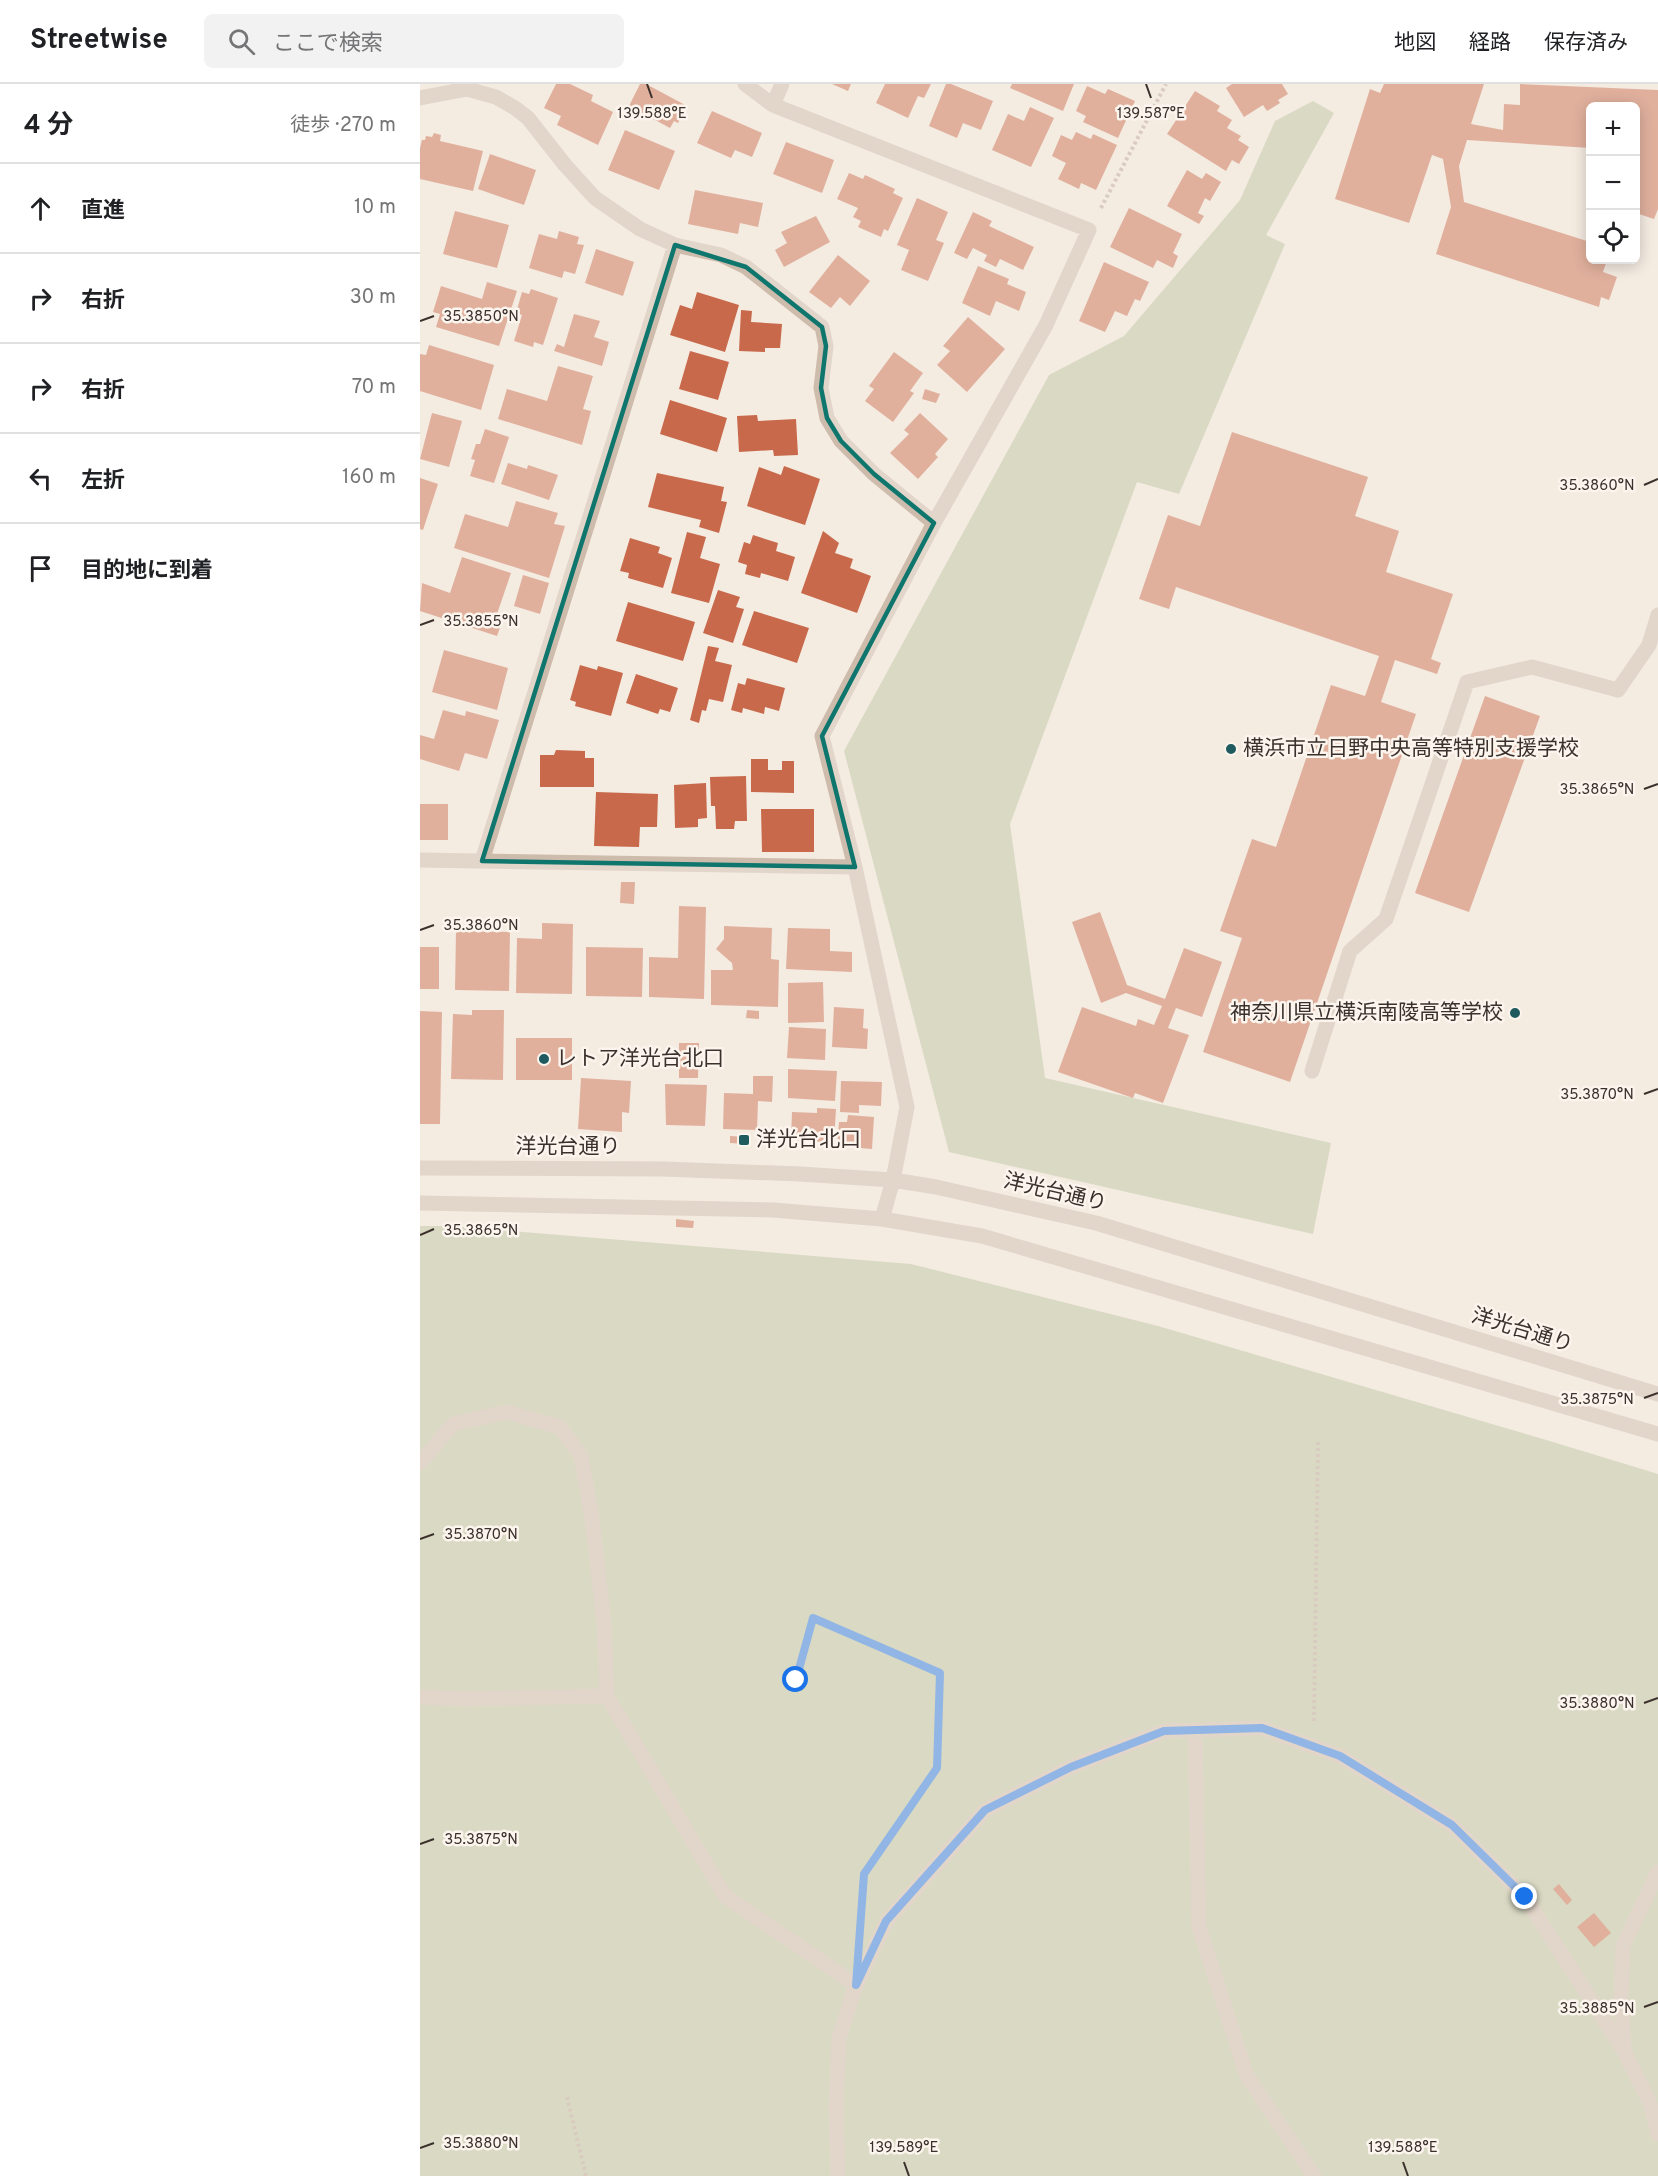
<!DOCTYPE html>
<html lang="ja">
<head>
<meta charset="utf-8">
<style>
  body { margin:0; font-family:Overpass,"Noto Sans JP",sans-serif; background:#f2f2f2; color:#202124 }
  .controls { position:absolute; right:18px; top:18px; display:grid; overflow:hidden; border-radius:9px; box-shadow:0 3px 15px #0003 }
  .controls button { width:54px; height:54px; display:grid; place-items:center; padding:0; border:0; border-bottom:2px solid #e0e0e0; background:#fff; color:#202124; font:30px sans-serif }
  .stop { position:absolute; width:18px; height:18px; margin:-14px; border:4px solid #1a73e8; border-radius:50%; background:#fff }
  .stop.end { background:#1a73e8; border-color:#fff; box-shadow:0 2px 6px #0008 }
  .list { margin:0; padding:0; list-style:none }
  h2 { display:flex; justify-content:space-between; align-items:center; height:78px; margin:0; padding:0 24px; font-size:26px }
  h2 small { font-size:20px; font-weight:400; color:#757577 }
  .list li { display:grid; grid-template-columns:39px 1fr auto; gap:18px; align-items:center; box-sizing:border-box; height:90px; padding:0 24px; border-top:2px solid #e0e0e0 }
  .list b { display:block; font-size:22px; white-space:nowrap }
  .list em { font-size:20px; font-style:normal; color:#757577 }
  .icon { flex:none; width:33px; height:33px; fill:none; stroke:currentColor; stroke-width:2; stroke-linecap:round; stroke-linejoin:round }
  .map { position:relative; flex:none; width:1238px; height:2092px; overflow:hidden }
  header { display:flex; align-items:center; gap:36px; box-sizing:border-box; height:84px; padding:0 30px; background:#fff; border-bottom:2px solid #e0e0e0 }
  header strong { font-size:28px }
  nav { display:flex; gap:33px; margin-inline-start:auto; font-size:21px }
  .search { width:420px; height:54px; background:#f2f2f2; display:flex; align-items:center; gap:15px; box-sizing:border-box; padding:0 21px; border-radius:9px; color:#757577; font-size:22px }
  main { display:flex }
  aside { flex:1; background:#fff }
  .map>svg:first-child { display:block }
</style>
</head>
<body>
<header>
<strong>Streetwise</strong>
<div class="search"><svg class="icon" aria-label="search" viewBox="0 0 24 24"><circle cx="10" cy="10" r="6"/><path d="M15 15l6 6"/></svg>ここで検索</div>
<nav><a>地図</a><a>経路</a><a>保存済み</a></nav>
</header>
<main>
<aside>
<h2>4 分<small>徒歩 · 270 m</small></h2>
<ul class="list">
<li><svg class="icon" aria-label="ahead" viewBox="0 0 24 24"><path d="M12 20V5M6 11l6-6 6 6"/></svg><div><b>直進</b></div><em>10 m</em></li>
<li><svg class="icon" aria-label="right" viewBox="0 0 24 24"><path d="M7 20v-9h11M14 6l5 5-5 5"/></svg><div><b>右折</b></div><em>30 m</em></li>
<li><svg class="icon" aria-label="right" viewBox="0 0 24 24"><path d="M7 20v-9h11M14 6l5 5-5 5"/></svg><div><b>右折</b></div><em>70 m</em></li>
<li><svg class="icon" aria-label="left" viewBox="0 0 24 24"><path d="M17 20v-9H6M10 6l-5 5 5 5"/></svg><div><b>左折</b></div><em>160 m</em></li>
<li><svg class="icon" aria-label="arrive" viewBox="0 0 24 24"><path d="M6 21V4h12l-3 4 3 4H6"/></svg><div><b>目的地に到着</b></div></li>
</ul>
</aside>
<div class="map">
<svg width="1238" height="2092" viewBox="0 0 1238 2092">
  <rect width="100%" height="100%" fill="#f4ebe1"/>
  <path fill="#b8c4a0" d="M893,17l21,12 -68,122 19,9 -106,250 -42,-12 -127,342 35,254 286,65 -18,91 -364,-82 -105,-401 205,-376 75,-39 116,-136 35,-79z
    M0,1142h31l460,38 247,62 395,116 105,32v702h-1238z"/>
  <path fill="#c8694b" d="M136,0h14l23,11 -2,6 22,11 -15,33 -41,-20 4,-9 -17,-8z
    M220,0h6l41,22 -9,17 -4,-2 -4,7 -41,-22z
    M412,0h19l-3,7z
    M465,0h46l-7,14 -6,-2 -10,22 -32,-15z
    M526,0h5l42,17 -12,29 -18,-7 -6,15 -28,-12z
    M592,0h62l-11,27 -53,-23z
    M812,0h50l6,10 -10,6 2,3 -13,8 -4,-6 -19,12 -18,-29z
    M964,0h100l-13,40 32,6 1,-26 16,1v-21l138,6v119l-4,10 -18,-6v-107h-46v42l-123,-8 -8,26 5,36 126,40v18h17l-4,12 14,5 -8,23 -8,-3 -2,10 -163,-53 15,-47 -8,-48 -11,-4 -23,68 -74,-24 35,-110 10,4z
    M667,2l18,8 3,-5 27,12 -17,37 -35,-16 3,-6 -10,-5z
    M775,7l25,15 -3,5 15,9 -5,8 14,8 -3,4 11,7 -10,17 -7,-4 -6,11 -59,-37z
    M610,23l24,11 -23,49 -39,-17 16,-36 16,7z
    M292,27l50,22 -10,24 -17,-7 -4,8 -34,-15z
    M205,46l50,21 -16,39 -51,-20z
    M656,48l15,7 2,-5 24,11 -21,45 -15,-7 -2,6 -21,-10 8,-16 -14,-7 9,-21 11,5z
    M14,49l7,2 -1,6 43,10 -10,40 -53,-12v-31l2,-8h3l1,-4 6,1z
    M366,58l48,18 -12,33 -49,-19z
    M70,70l46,16 -12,35 -46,-16z
    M767,86l15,9 4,-6 15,9 -11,19 -5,-3 -7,15 6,3 -5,8 -32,-18z
    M429,89l14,6 2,-4 30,14 -2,4 10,5 -15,33 -4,-2 -3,8 -23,-10 3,-6 -8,-4 5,-9 -21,-9z
    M275,106l68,13 -5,24 -18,-4 -2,11 -50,-10z
    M497,114l31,14 -12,28 8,3 -16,38 -27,-11 8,-20 -12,-5z
    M709,124l53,26 -9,19 5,3 -5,12 -16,-8 -4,8 -43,-21z
    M35,127l54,14 -12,43 -54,-14z
    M553,128l19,9 -3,5 45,21 -11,23 -23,-11 -4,8 -12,-6 3,-6 -14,-7 -6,11 -13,-6z
    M396,132l14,26 -46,25 -9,-17 12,-7 -6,-11z
    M139,147l20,6 -2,7 7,1 -9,29 -11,-3 -2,7 -33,-10 10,-34 18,5z
    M176,165l38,13 -11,34 -38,-13z
    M418,171l32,26 -20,25 -10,-9 -9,11 -22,-16z
    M684,178l45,20 -9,19 -5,-2 -8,17 -12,-5 -10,21 -26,-11z
    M558,182l31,13 -2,5 19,8 -7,19 -23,-10 -6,15 -28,-13z
    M67,198l30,9 -18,55 -63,-19 4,-13 -7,-2 8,-26 41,13z
    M111,205l27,9 -15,47 -9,-3 -1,5 -19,-6 8,-26 -6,-2 6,-21 7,2z
    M277,208l42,13 -14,47 -55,-17 10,-30 12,4z
    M321,226l11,1 -1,11 31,2 -2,24h-15v4l-26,-1z
    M154,230l26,7 -6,16 15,5 -7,24 -48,-15 3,-7 7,3z
    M548,233l37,32 -38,43 -30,-27 13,-14 -7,-5z
    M9,261l65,20 -13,45 -61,-19v-37l6,1z
    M270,267l39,11 -11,38 -39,-11z
    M474,268l29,21 -13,18 4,2 -21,29 -28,-21 9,-12 -5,-3z
    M138,282l35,10 -10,33 8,2 -9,34 -84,-26 9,-30 40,12z
    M505,305l15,5 -4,9 -14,-4z
    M250,316l57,18 -10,34 -57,-18z
    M12,329l30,8 -13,46 -29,-8z
    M500,329l28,26 -13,15 3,3 -20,22 -28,-26 19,-19 -5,-4z
    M337,331l1,6 38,-2 2,36 -24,1 -1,-6 -34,2 -2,-36z
    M65,345l24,8 -15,46 -24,-7 5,-16 -4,-1 5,-15h4z
    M812,348l136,45 -13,39 44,15 -13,41 67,22 -22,65 10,4 -4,11 -42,-14 -14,42 35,12 -126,368 -87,-30 39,-114 -22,-7 32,-92 24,8 55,-162 34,11 14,-40 -203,-69 -7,22 -30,-10 29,-84 32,11z
    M88,379l19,6 1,-4 30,10 -9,25 -48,-16z
    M364,382l36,13 -15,46 -58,-19 12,-39 22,8z
    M237,389l67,14 -3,14 6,1 -8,31 -20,-6 2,-7 -53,-13z
    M0,394l18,6 -15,46 -3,-1z
    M96,417l42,12 -4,11 11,2 -16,52 -95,-30 11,-34 43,13z
    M403,447l16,12 -4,10 18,6 -3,9 21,8 -14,37 -56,-20z
    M267,448l19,5 -6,21 20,6 -11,39 -38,-10z
    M333,451l25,8 -2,8 19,6 -7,24 -27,-8 -1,5 -15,-4 2,-9 -9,-3 6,-20 6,2z
    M210,454l30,9 -2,6 14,5 -9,30 -35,-10 1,-5 -9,-2z
    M42,473l49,16 -14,41 7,2 -7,20 -77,-25 2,-28 28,10z
    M103,491l26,8 -9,31 -26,-8z
    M298,506l22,7 -4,10 8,2 -11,34 -30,-10z
    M208,518l67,20 -12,39 -67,-20z
    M334,527l55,17 -12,35 -55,-18z
    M288,562l11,2 -4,13 17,4 -9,37 -14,-3 -3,12 -4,-1 -3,13 -9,-3z
    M24,566l64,18 -11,42 -65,-18z
    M160,581l17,5 1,-4 25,7 -12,43 -36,-10 1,-4 -6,-2z
    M216,590l42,14 -8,24 -10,-3 -2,5 -32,-11z
    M327,594l38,10 -6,23 -14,-4 -1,7 -21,-6 -1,5 -11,-3 7,-27 7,2z
    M1065,612l55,20 -71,196 -54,-19z
    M23,626l22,6 1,-5 33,9 -12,39 -22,-6 -6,18 -39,-12v-24l14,4z
    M136,666l29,1v7h9v29h-54v-32h14z
    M331,675h17v11h14v-9h12v32l-43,-1z
    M326,692l1,45h-12l-1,8h-18l-1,-23h-4l-1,-29z
    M286,699l1,35 -9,1v8l-23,1 -1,-43z
    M176,708l62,2 -1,33h-17l-1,20 -45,-1z
    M0,720h28v36h-28z
    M341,725h53v43h-52z
    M201,798h14l-1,22 -14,-1z
    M259,822l27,1 -2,92 -55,-2v-40l29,1z
    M680,828l27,73 38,14 19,-51 38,14 -20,55 -26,-9 -8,20 21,7 -26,68 -28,-10 -2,5 -75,-26 24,-65 54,19 2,-7 16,6 8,-19 -36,-13 -25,10 -29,-81z
    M122,839l31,1 -1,70 -56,-1 1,-55 25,1z
    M304,842l48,2 -1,31 8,1 -1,47 -67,-2v-35h22l-1,-7 -16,-14 8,-10z
    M368,844l42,1v22l22,1v20l-66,-3z
    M36,847l54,1 -1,59 -54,-1z
    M0,863h19v42h-19z
    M166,863l57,1 -1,49 -56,-1z
    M403,898l1,40 -36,1v-40z
    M414,923l30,2 -1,19 5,1 -1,20 -35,-2z
    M52,926h32l-1,70 -52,-1 2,-65 19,1z
    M327,926l12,1v8l-13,-1z
    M0,927l22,1 -2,112h-20z
    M369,943l37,2 -1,31 -38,-2z
    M96,954h56v42h-56z
    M259,959h20l-1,35h-19z
    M368,985l49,2 -2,30 -47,-3z
    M333,992h20l-1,26 -14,-1 -1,29 -34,-1 1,-36 29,1z
    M161,994l50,3 -2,32 -7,-1v20l-44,-3z
    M421,997l41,1 -1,24 -22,-1v8l-19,-1z
    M245,1000l42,1 -2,41 -39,-1z
    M397,1024l19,1 -2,34 -43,-3 1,-28 25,1z
    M428,1031l26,2 -2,32 -35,-3 2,-24h8z
    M310,1052l18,1 -1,7 -17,-1z
    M256,1135l18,2 -1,7 -17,-1z
    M1139,1800l13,16 -5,5 -14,-16z
    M1174,1829l17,20 -17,14 -17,-20z"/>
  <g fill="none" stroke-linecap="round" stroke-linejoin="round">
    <path stroke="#b9a596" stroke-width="4" stroke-dasharray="3 3" stroke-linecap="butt" d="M681,124l65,-124
      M376,1596l17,-62 127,55 -3,95 -73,106 -3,40
      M894,1637l4,-282
      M147,2013l19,79"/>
    <path stroke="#cdbbac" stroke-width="15" d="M325,0l28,21
      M362,0l-9,21 316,125 -43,95 -112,198 -112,213 33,131 52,240 -14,73 -11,39
      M0,14l47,-9 29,8 19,11 13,10 37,47 30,33 45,31 35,16 46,10 25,12 76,60 4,19 -5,42 6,30 14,23 33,33 60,49
      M0,776l435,7
      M62,777l193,-616
      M892,987l38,-120 36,-32 81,-237 65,-15 86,23 31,-45 9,-30
      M0,1084l243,1 137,5 93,6 43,7 160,36 562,171
      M0,1119l353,7 109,9 100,17 676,198
      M0,1379l33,-39 53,-12 54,15 21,29 11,62 12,105 3,73
      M0,1613l45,2 142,-3 118,200 131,89
      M775,1646l4,197 48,149 67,100
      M1204,1963l-3,-49 2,-52 35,-74
      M418,2092l-2,-69 3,-69 17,-53 31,-64 98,-111 86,-43 93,-36 97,-3 79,28 112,69 73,72 99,154 26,52 8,31"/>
  </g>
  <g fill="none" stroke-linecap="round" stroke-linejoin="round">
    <path stroke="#1a73e8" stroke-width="8" d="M376,1596l17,-62 127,55 -3,95 -73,106 -8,111 30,-64 99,-111 86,-43 93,-36 98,-3 78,28 112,69 73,72"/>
  </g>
  <path d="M0 0H1238V2092H0ZM255,161l71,22 76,60 4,19 -5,42 6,30 14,23 33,33 60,49 -112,213 33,131 -373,-6z" fill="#f4ebe1" fill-opacity=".55" fill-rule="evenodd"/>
  <path fill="none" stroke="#0f766e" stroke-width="4.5" stroke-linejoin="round" d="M255,161l71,22 76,60 4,19 -5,42 6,30 14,23 33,33 60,49 -112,213 33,131 -373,-6z"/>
  <path fill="none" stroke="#3b302b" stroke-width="2" d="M227,0l5,14M726,0l5,14M0,237l14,-5M1224,401l14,-6M0,541l14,-5M1224,705l14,-5M0,846l14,-5M1224,1010l14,-5M0,1151l14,-6M1224,1314l14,-5M0,1455l14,-5M1224,1619l14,-5M0,1760l14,-5M1224,1923l14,-5M0,2064l14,-5M484,2078l5,14M983,2078l5,14"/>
  <g fill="#1f5a5e" stroke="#fbf5ee" stroke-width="2">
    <circle cx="811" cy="665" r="6"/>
    <circle cx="1095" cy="929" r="6"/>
    <circle cx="124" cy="975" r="6"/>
    <rect x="318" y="1050" width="12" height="12" rx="3"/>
  </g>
  <g text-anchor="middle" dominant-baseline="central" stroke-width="5" stroke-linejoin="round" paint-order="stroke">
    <g font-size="21" fill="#3b302b" stroke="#fbf5ee" text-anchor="start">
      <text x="823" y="665">横浜市立日野中央高等特別支援学校</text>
      <text x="1083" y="929" text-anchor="end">神奈川県立横浜南陵高等学校</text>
      <text x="136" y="975">レトア洋光台北口</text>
      <text x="336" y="1056">洋光台北口</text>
    </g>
    <g font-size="21" fill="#3b302b" stroke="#fbf5ee">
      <text x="148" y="1063">洋光台通り</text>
      <text transform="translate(635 1109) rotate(13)">洋光台通り</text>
      <text transform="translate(1102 1247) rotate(17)">洋光台通り</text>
    </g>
  </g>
  <g font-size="15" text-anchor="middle" fill="#3b302b" stroke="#fbf5ee" stroke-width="5" stroke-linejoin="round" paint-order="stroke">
    <text x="731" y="34">139.587°E</text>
    <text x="232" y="34">139.588°E</text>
    <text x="61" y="237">35.3850°N</text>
    <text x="1177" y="406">35.3860°N</text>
    <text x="61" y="542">35.3855°N</text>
    <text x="1177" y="710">35.3865°N</text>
    <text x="61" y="846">35.3860°N</text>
    <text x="1177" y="1015">35.3870°N</text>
    <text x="61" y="1151">35.3865°N</text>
    <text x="1177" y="1320">35.3875°N</text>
    <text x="61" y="1455">35.3870°N</text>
    <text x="1177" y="1624">35.3880°N</text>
    <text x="61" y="1760">35.3875°N</text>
    <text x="1177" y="1929">35.3885°N</text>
    <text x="61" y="2064">35.3880°N</text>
    <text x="484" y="2068">139.589°E</text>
    <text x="983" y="2068">139.588°E</text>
  </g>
</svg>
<div class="controls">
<button>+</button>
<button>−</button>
<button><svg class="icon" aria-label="locate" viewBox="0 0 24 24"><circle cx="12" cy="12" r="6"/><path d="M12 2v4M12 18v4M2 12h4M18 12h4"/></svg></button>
</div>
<div class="stop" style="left:376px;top:1596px"></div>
<div class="stop end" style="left:1105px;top:1813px"></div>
</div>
</main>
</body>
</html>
